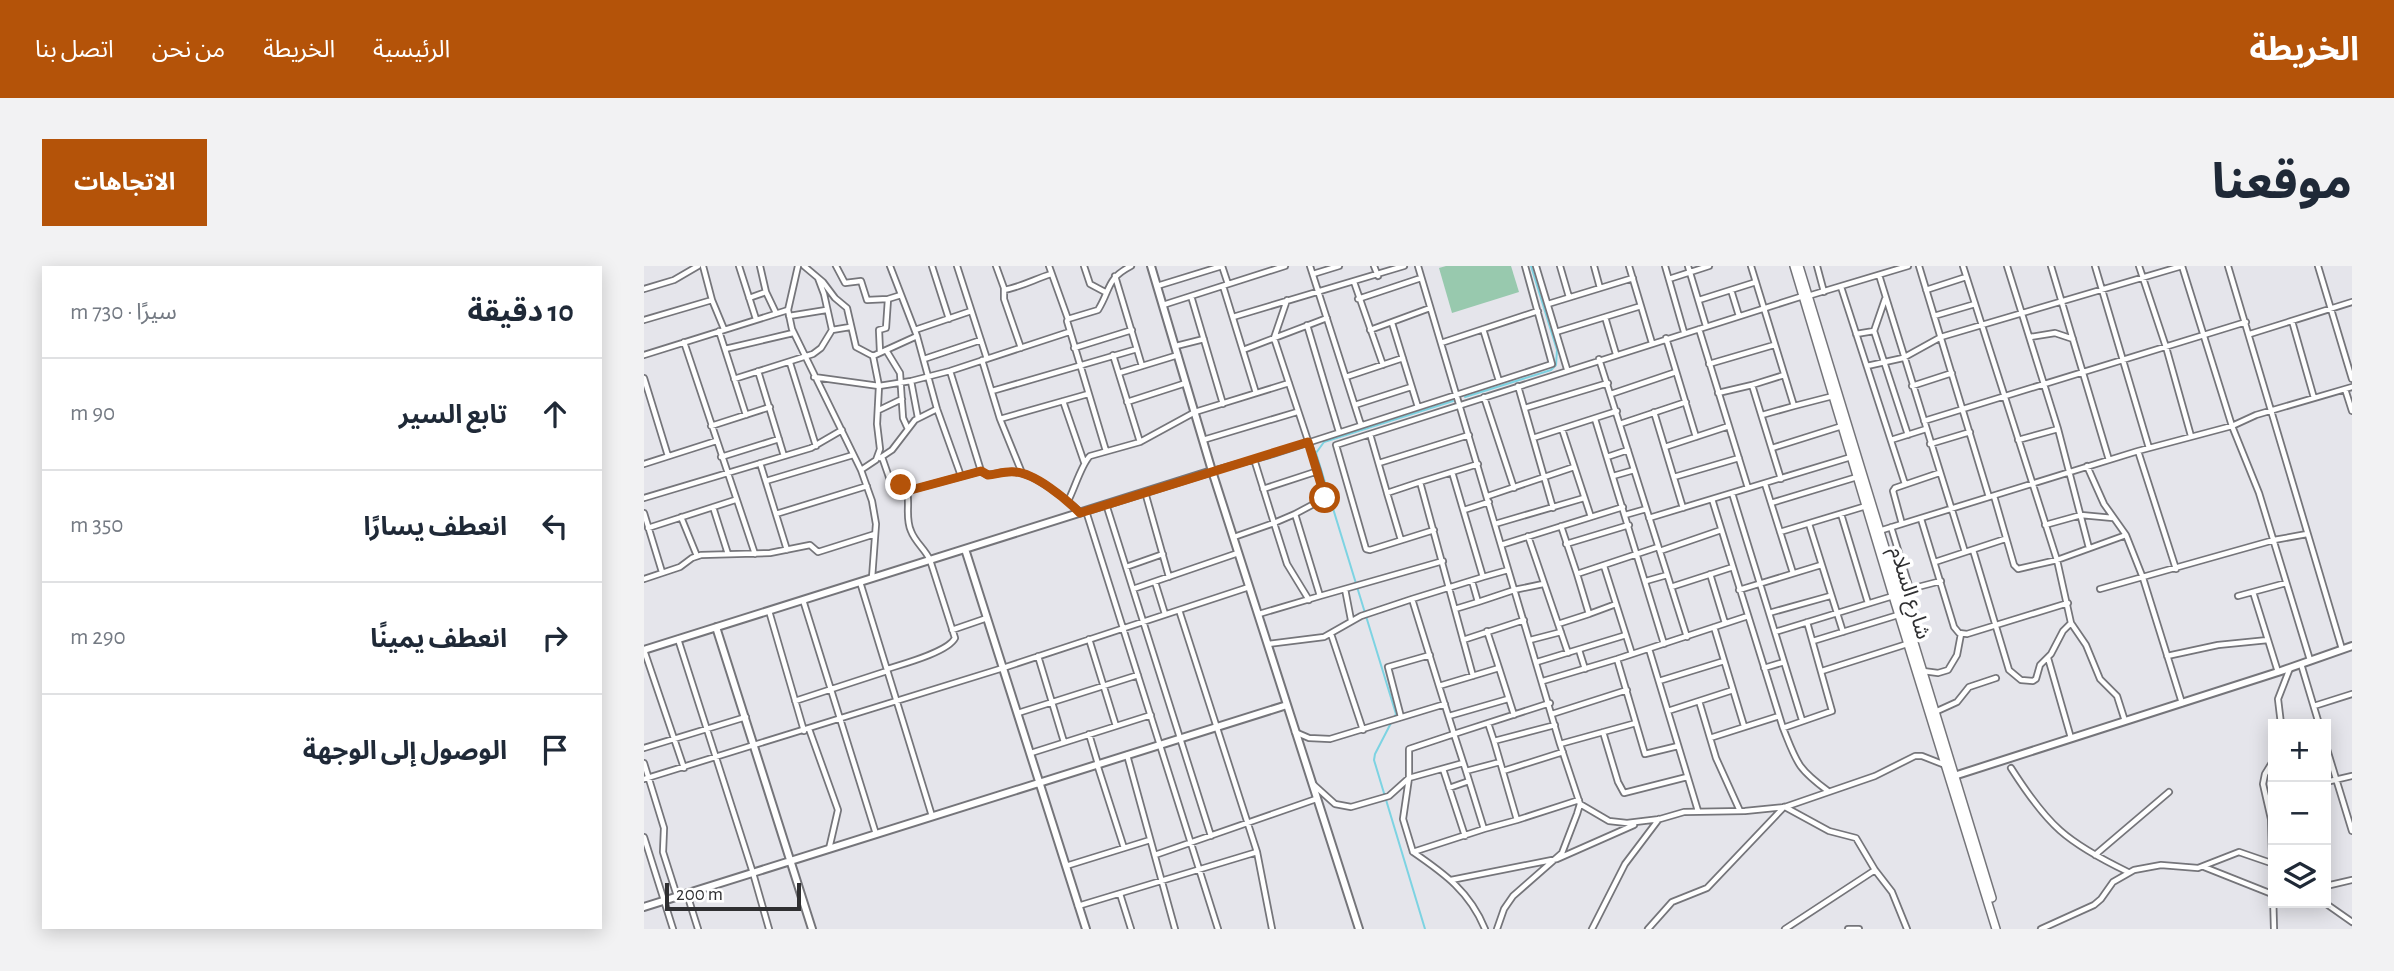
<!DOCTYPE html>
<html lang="ar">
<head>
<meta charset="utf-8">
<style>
  body { margin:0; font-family:"Alegreya Sans","Noto Sans Arabic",sans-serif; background:#f2f2f3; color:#1f2937; direction:rtl }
  .controls { position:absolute; right:21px; bottom:21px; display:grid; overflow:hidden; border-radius:0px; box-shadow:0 4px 18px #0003 }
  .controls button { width:63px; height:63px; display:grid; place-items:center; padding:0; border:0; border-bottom:2px solid #e0e1e3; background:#fff; color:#1f2937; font:35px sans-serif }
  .scale { position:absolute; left:21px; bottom:18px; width:136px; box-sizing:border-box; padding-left:7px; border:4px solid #2f2f31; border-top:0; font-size:19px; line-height:24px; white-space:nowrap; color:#2f2f31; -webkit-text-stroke:5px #fff; paint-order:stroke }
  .stop { position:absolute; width:21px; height:21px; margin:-16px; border:5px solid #b45309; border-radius:50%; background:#fff }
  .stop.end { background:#b45309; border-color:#fff; box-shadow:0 2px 7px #0008 }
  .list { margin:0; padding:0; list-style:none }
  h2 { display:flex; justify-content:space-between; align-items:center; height:91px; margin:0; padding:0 28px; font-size:30px }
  h2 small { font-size:23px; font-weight:400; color:#747a83 }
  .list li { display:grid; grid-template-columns:46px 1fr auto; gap:21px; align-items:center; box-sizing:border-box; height:112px; padding:0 28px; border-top:2px solid #e0e1e3 }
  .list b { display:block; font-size:26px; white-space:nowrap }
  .list em { font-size:23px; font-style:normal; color:#747a83 }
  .icon { flex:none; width:38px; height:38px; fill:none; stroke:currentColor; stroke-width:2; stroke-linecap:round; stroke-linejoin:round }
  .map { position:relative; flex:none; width:1708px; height:663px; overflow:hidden; direction:ltr; border-radius:0px }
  header { display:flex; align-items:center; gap:42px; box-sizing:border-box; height:98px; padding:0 35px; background:#b45309; color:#fff }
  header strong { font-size:33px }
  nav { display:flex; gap:38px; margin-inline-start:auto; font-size:24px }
  .intro { display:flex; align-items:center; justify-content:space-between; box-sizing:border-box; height:168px; padding:0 42px }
  h1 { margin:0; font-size:49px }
  .button { padding:18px 32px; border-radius:0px; background:#b45309; color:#fff; font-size:24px; font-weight:700 }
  main { display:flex; gap:42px; padding:0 42px }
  aside { flex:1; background:#fff; border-radius:0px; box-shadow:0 4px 18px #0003 }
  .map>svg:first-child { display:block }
</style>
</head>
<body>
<header>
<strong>الخريطة</strong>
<nav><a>الرئيسية</a><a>الخريطة</a><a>من نحن</a><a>اتصل بنا</a></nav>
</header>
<div class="intro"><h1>موقعنا</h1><a class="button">الاتجاهات</a></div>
<main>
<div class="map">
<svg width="1708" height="663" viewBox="0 0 1708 663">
  <rect width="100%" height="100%" fill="#e5e5eb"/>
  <path fill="#98c9ae" d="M802,0h65l8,26 -67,21 -13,-45z"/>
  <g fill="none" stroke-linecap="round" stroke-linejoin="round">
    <path stroke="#7dd3e2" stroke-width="2" d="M821,131l86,-27 5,-5 1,-15 -26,-84
      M750,452l2,-4 -80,-261 8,-11 129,-41
      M747,457l-16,31 -1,6 51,169"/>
    <g stroke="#75757a" stroke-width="8">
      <path id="minor" d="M59,0l9,34
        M95,0l17,53
        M154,0l-10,44 4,19 69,141 11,31 4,23 -4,54
        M160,0l19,16 12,16 12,10 9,39 17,9
        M192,0l9,17 16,-2 6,19 21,-1 13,-4
        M246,0l27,70 20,73 24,67
        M288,0l17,53
        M313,0l30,93
        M352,0l8,22v11l17,49
        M405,0l19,53
        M440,0l6,18 15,8
        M578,0l6,18
        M666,0l51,159
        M730,0l4,10
        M774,0l142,478 20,60 -3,10 -15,39 -49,43 -9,13 -7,20
        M892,0l31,103
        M916,0l9,31
        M950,0l6,22
        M985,0l23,77
        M1021,0l19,66
        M1044,0l18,60
        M1107,0l43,140 -32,9
        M1173,0l7,26
        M1275,0l70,231
        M1319,0l94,294 14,63 15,22 14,34 17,17 8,25
        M1363,0l51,163 31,119
        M1407,0l58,194
        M1451,0l54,182
        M1495,0l27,81 25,89
        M1538,0l50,160 27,67 51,167
        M1584,0l114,383
        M1674,0l34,113
        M669,8l26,-8
        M1235,9l86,277
        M471,10l27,90
        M174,12l6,16 8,36
        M1025,13l40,-13
        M710,16l29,83
        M513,20l65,-20
        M579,20l33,107
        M1197,21l64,197
        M0,23l30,-9 24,-14
        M360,24c17,-3 31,-11 47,-16
        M1087,24l8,26
        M1282,24l40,-13
        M122,26l10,21
        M547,30l32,108
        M1164,30l100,-30
        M105,32l17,-6 -6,-26
        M714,33l63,-21
        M1241,33l-11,32 34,104
        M643,34l-13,38 44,133 7,27 -30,16 25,82 123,-35
        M1055,34l57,-18
        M904,38l85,-26
        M519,39l122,-39
        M145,50l37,-6
        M1290,50l41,-12
        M589,51l171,-51
        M961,51l11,37
        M0,54l68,-20 12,29
        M1648,55l22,77
        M748,57l26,84
        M663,59l32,107
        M839,63l16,52
        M1055,63l49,159
        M271,64l56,-19
        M726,64l60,-22
        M75,65l27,84
        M912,66l85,-26
        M1212,68l18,-3
        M1606,68l102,-32
        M1386,71l25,-4 18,6
        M1022,72l30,99
        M40,76l71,212
        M797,77l97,-32
        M532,80l28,-7
        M430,82l58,-18
        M81,83l68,-16
        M242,84l14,23 3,45 5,11
        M599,84l84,-32
        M236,86l-1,-22 7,-2 2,-29
        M0,89l144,-45
        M469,89l27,87
        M280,93l57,-19
        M955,93l88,278
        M338,94l18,59 22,54
        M146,97l26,83
        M1065,98l65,-19
        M1223,100l36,-8 38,-21 241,-71
        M114,105l26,85
        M306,105l31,100
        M475,107l59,-18
        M170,111l65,9 32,-5 39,-10 119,-39
        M702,111l57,-19
        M0,112l24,78
        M90,113l79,-25 8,-6 11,-18 18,-3
        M267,115l7,37
        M1108,119l32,-10
        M874,120l35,122
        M1268,120l40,-13
        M1701,123l7,22
        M348,125l145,-42
        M1074,127l34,-8 29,94
        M967,128l65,-22
        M840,131l30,91
        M419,135l21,61
        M483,136l59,-19
        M711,139l56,-18
        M1150,140l39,-10
        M881,142l83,-25
        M235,144l23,-11
        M1010,146l29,96
        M356,153l88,-25
        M951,153l69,225
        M1280,155l322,-99
        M976,158l66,-22
        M67,160l59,-19
        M918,163l29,88
        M726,168l-34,11 30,104 4,1 64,-20
        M889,172l84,-27
        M559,174l94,-28
        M1247,174l35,-11
        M1374,174l40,-11
        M1286,178l40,-12
        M1021,181l64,-21
        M1128,182l70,-22
        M462,185l-39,-130 1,-2 30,-9c13,-21 8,-31 33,-44
        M1494,185l38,118
        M77,191l58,-18
        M238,191l9,26 11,2 5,6c3,14 -2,27 4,40 4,11 14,18 19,29l25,78c-7,14 -52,26 -68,31
        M963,191l21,-7
        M236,192l12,-8 23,-30 22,-11
        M610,193l20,64 21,-9
        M116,197l27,87
        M735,197l90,-28
        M0,198l72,-23
        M1443,200l17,38 22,31 17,43 39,125
        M217,204l15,-10 4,-11 -3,-25 2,-38 -6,-30 44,-20
        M568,205l61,-17 279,-90 -27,-98
        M969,210l21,-6
        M1030,211l65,-19
        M122,215l87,-26
        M776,216l58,-18
        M1121,218l28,89
        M619,223l55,-18
        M263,225l74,-20 6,4c9,-1 19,-4 28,-3 19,1 51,27 65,40
        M501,226l24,85
        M743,227l14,47
        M1088,227l70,227
        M844,230l86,-29
        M1350,230l20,69 4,4 39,-9 69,-25
        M0,232l167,-50 31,-18
        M1068,233l71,229c14,35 14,40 45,63
        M424,235c6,-11 14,-38 22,-45l50,-14 55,-30 94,-29
        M1127,237l86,-26
        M462,238l105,332
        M69,241l15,47
        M820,244l25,-8
        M442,245l132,418
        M0,247l18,59
        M132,248l91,-28
        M1197,248l27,89
        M981,249l21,-6
        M37,251l16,39
        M1005,252l202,-61
        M1277,253l33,108 5,6 8,1 101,-31
        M851,258l89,-26
        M1165,258l34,108
        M1258,258l-9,-33 2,-3 44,-15
        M1401,259l36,-10 32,3
        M917,260l16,48
        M1247,261l19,62 31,-8
        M4,262l87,-28
        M1235,265l259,-80 94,-25 24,-11 96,-28
        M1136,266l86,-26
        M884,270l40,117
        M590,271l40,-14 13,41 22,36
        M922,278l63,-19
        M857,279l122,-38
        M1329,284l36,120 12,10 12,1 3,-2 4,-14 11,-11 12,-23 8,-8
        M1016,285l61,-21
        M1291,296l70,-23
        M960,300l28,88
        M482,301l37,-13
        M1066,308l15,49
        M839,311l25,-7
        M0,313l36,-12 12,-9 9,-3 69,-2 40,-8 8,7 57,-18
        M828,315l6,21 36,-12 29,-6
        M1002,315l21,-6
        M216,316l72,234
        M511,316l10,32
        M1027,321l62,-20
        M489,323l105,-36
        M701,323l6,31
        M1456,323l174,-49 33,-6
        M1095,324l82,-25
        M1609,326l25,80
        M1594,330l48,-13
        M159,334l73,234
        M811,343l23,-7
        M535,344l78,242 15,77
        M125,345l35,120
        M1125,347l61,-17
        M615,348l61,-18
        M945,348l27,-10
        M914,358l31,-10 -12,-40 81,-27
        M1070,361l30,99
        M308,364l35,-12
        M843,365l12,37
        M1131,366l118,-36
        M687,368l32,96
        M34,373l75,234 16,56
        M445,373l27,87
        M819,374l61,-20
        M886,374l31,-8
        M1169,375l85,-26
        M624,378l56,-7 37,-21 51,-17
        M1005,383l49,162
        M0,384l40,118
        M935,384l6,19
        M394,390l26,86
        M1523,390l51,-11 50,-5
        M1404,392l23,80
        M973,393l28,95 33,-8
        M893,396l89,-27
        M1657,398l18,60
        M1120,402l20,-6
        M1178,405l85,-27
        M1279,405l15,2 10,-3 9,-15 4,-21
        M829,410l-53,-194 -33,11 -17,-59 433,-138
        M899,415l74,-22 131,-43
        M1015,415l65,-20
        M795,420l-27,-87 71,-22 -31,-105
        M151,435l92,-30
        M1055,435l17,57 24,53
        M1670,440l38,-12
        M1024,445l65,-21
        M1291,446l22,-10 12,-15 27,-9
        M374,447l120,-38
        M908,448l75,-24
        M870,449l-15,-47 -60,18 15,48 96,-31
        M805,450l59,-17
        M757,451l-13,-50 42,-12
        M844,457l6,18 61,-16
        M1637,458l-3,-25 12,-31
        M1139,462l49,-17 -25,-89
        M165,463l29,81 -9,39
        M651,466l14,6 21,1 115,-35
        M959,466l15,50 6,11 63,-16
        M445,468l9,30
        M1066,472l69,-22
        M850,475l23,79 62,-20
        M916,478l76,-21
        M1682,480l26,85
        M0,482l102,-31
        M387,487l120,-38
        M483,489l48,174
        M1629,495l-8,13 -2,10 8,35 3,110
        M0,497l20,65 -1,24 14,44
        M453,498l27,84
        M1367,502c37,58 55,74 117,104
        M799,503l22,67
        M822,505l18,58 33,-9
        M859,505l60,-19
        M0,513l359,-111 246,-81
        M1682,516l26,-6
        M670,519l21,19 16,3 38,-11 20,-18 54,-15
        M805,522l20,-7
        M936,538l29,17 18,2 33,-4 24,-7 61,-1 40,-4 90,-31 40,-20h7l23,9
        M1141,541l44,24 27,7 19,32 17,22 15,37
        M840,563l-71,23 -10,-33 6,-41v-29l45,-15 12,37 34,-9
        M0,571l29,92
        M769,586c32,22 57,40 72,77
        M511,589l161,-56
        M1451,589l74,-63
        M422,600l84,-26
        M1560,601l68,27
        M807,614l106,-21 77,-34
        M1682,620l26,-6
        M43,628l11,35
        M476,628l11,35
        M1681,637l27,19
        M434,640l179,-54
        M948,663l33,-65 34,-45
        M1004,663l24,-27 35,-14 77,-81
        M1141,663l90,-59
        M1204,663h11
        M1397,663l53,-24 7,-6 12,-17 21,-12 27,-5 37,3 41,-16 32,11"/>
    </g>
    <g stroke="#75757a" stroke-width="10">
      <path id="tertiary" d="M507,0l61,205 147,458
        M321,283l121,380
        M72,361l96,302
        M0,384l568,-179
        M1310,510l324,-104 74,-26
        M0,641l643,-202"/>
    </g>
    <g stroke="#75757a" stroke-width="10">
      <path id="secondary" d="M1150,0l99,330 103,333
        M1155,0l193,632"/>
    </g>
    <use href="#minor" stroke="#fff" stroke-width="4.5"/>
    <use href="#tertiary" stroke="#fff" stroke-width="6"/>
    <use href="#secondary" stroke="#fff" stroke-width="7"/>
  </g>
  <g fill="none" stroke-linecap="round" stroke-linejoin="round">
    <path stroke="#b45309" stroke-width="9" d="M257,219l6,6 74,-20 7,4c9,-1 18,-4 27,-3 20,1 51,27 65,41l228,-71 17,56"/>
  </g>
  <g text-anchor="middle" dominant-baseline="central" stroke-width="7" stroke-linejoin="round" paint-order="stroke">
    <g font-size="21" fill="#2f2f31" stroke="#fff">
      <text transform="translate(1266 327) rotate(73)">شارع السلام</text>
    </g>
  </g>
</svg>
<div class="controls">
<button>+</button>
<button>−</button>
<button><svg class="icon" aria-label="layers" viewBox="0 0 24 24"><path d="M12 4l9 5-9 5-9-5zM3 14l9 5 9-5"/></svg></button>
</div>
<div class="scale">200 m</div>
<div class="stop" style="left:681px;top:232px"></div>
<div class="stop end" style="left:257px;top:219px"></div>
</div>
<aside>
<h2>10 دقيقة<small>سيرًا · 730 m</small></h2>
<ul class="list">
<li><svg class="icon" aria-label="ahead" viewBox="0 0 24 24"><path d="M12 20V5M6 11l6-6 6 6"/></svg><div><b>تابع السير</b></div><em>90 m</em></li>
<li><svg class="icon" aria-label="left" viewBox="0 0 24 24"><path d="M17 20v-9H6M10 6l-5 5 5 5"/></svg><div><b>انعطف يسارًا</b></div><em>350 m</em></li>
<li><svg class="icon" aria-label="right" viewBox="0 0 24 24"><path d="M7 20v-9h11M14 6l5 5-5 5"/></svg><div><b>انعطف يمينًا</b></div><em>290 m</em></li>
<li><svg class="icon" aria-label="arrive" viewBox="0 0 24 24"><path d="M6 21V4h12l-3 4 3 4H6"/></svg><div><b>الوصول إلى الوجهة</b></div></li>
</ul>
</aside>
</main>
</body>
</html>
